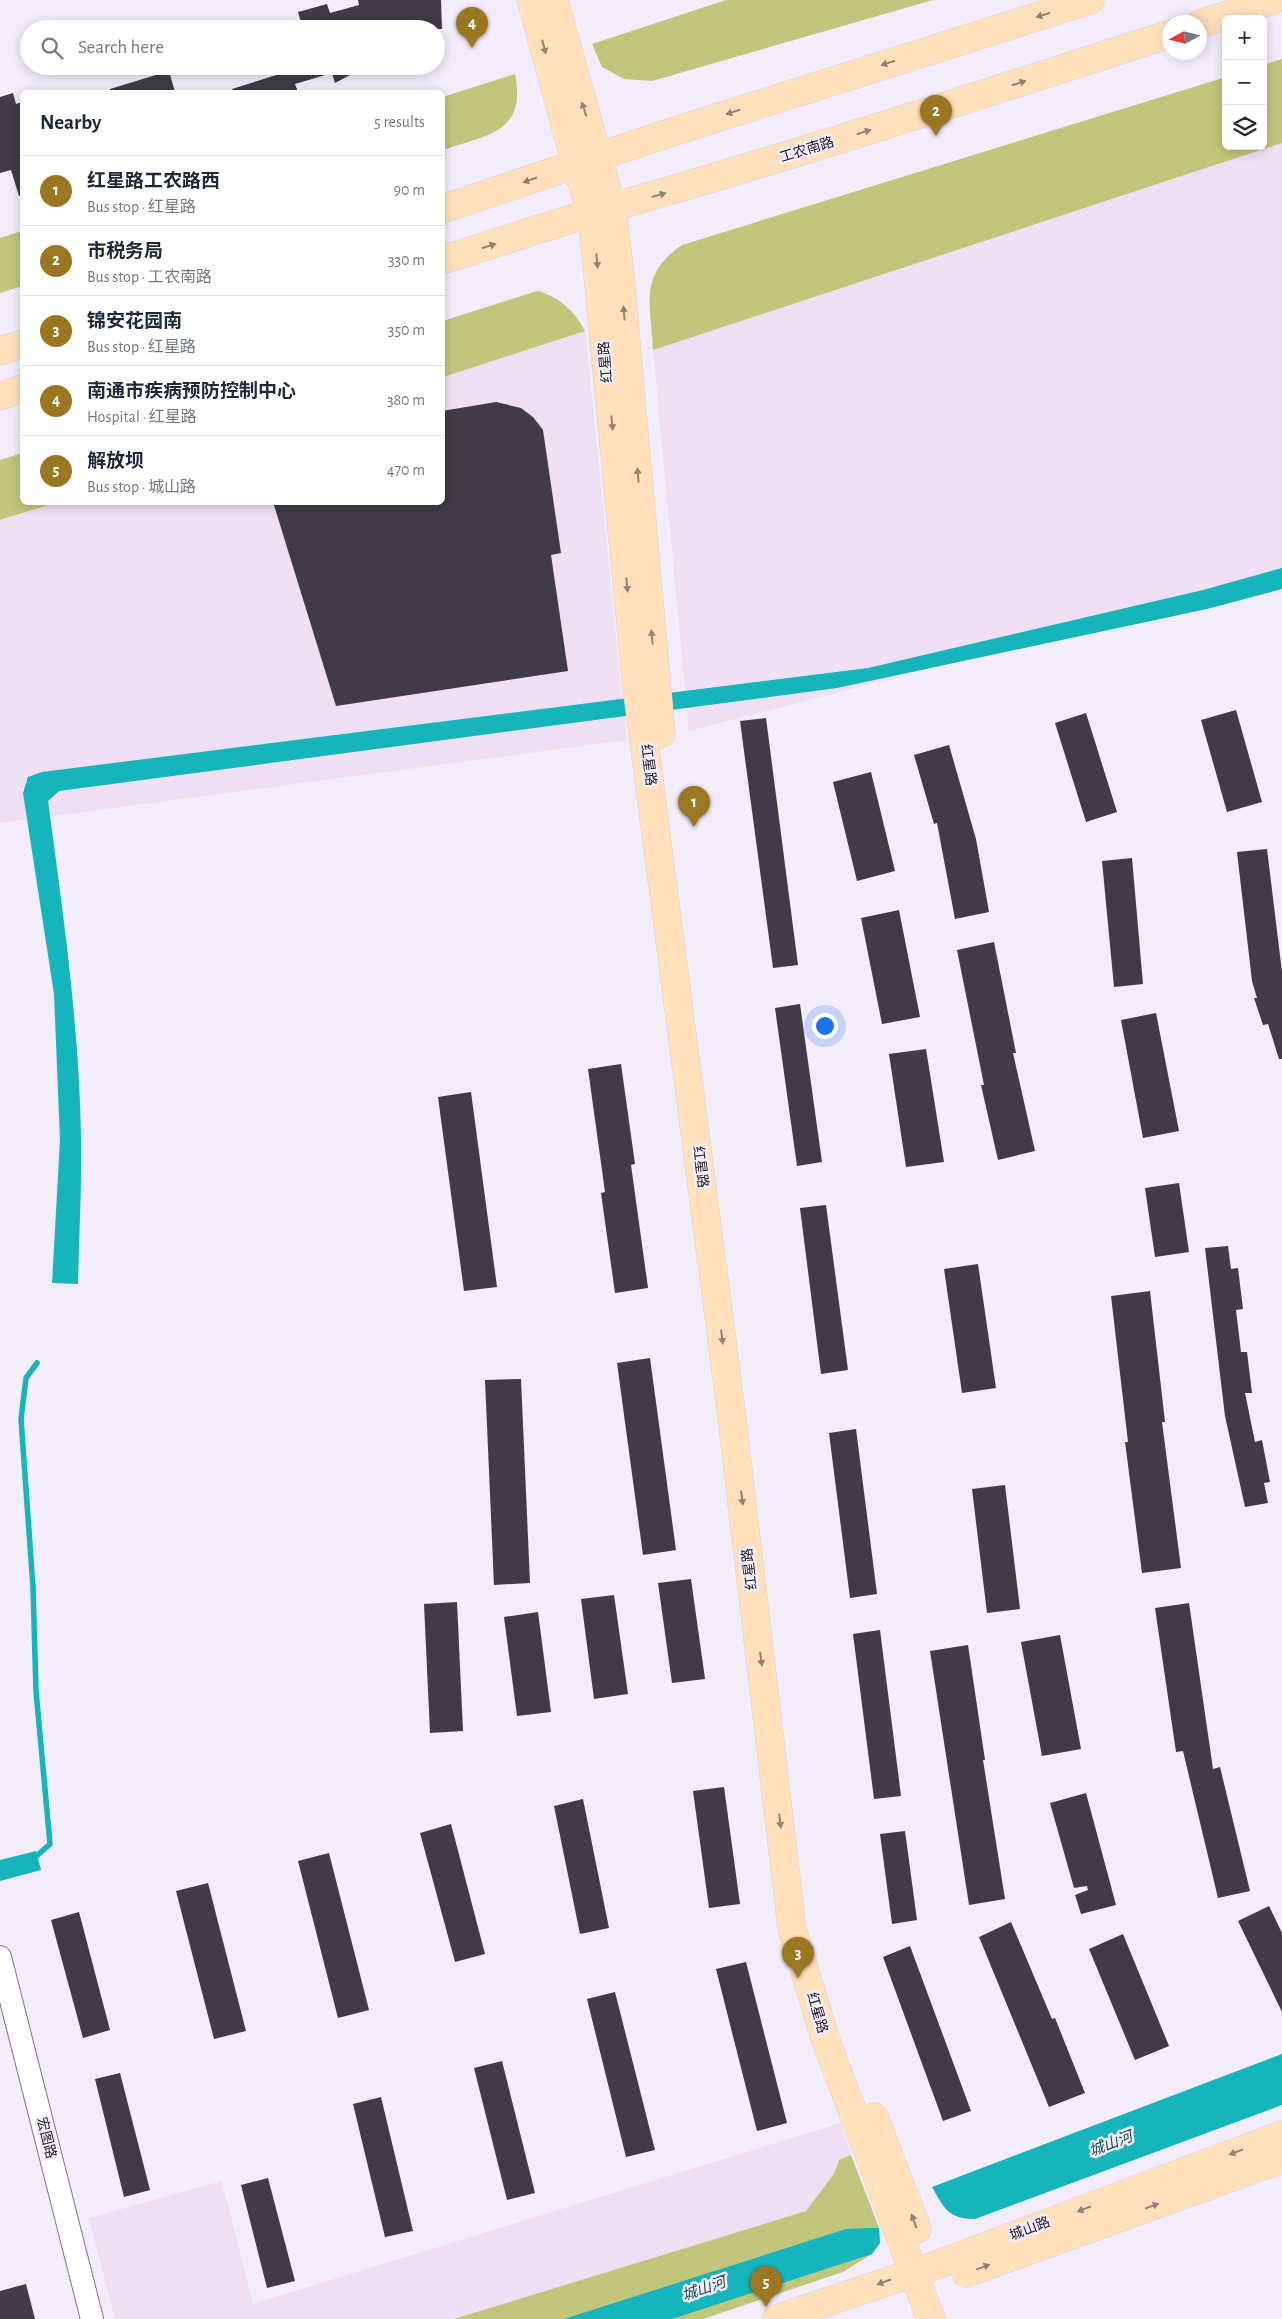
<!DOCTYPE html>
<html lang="en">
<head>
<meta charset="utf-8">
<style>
  body { margin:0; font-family:"Alegreya Sans","Noto Sans SC",sans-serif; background:#f2f2f3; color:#1f2937 }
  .controls { position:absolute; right:15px; top:15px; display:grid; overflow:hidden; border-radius:8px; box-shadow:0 2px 12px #0003 }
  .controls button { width:45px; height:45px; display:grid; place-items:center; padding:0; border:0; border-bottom:1px solid #e0e1e3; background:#fff; color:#1f2937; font:25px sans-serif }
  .compass { position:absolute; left:1162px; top:15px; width:45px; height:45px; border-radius:50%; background:#fff; box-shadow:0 2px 12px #0003; rotate:263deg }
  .you { position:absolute; left:824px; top:1025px; width:18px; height:18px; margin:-12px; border:4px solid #fff; border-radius:50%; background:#1a73e8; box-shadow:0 0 0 8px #1a73e833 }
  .badge { display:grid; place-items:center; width:32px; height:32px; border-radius:50%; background:#9c7722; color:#fff; font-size:16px; font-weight:700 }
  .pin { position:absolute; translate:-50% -41px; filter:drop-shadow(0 1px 2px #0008) }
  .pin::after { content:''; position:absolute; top:26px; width:18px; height:15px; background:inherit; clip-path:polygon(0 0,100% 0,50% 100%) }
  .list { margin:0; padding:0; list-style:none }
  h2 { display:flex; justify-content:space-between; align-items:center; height:65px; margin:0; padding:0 20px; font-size:21px }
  h2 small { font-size:16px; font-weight:400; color:#747a83 }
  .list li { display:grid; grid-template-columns:32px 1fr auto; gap:15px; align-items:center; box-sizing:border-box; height:70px; padding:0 20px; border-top:1px solid #e0e1e3 }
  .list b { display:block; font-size:19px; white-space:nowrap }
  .list p { margin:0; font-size:16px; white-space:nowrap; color:#747a83 }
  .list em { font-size:16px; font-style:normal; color:#747a83 }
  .icon { flex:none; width:28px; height:28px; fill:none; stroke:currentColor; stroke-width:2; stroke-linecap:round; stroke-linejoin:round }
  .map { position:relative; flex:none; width:1282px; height:2319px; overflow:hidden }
  .search { position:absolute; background:#fff; box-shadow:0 2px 12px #0003; left:20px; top:20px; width:425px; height:55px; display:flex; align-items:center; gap:12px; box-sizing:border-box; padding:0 18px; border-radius:28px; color:#747a83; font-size:19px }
  .panel { position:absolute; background:#fff; box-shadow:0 2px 12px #0003; left:20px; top:90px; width:425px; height:415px; border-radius:8px }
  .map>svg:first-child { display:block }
</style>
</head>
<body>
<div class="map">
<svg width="1282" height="2319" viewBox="0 0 1282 2319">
  <rect width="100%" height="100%" fill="#f2ecfb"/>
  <path fill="#efdff2" d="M1282,143v432l-118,33 -475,123 -36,-381z
    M585,331l42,409 -627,83v-302l55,-19h387l1,-125z
    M841,2123l10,32 -12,5 -5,14 -27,37 -353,108h-339l-26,-101 133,-37 31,123z"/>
  <path fill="#c0c67b" d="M726,0h207l-281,81 -28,-2 -22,-12 -10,-23z
    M1282,59v84l-629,207c-2,-46 -15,-75 29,-105l544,-168v69h37v-81z
    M515,74c12,59 -28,61 -72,76v-53z
    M22,231v55l-22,7v-55z
    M537,291c22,5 38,21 48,40l-142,46v-56z
    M22,453v49l33,1 -55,17v-60z
    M851,2155l28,73 1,15 -8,11 -29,18 -140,47h-249l352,-108 28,-37 5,-14z"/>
  <path fill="#15b5bb" d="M1282,568v21l-75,20 -370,79 -778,103 -11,10c15,111 31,223 33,335 1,49 -2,99 -3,148l-26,-1 8,-143 -6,-146 -31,-201 5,-16 14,-5 826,-104 335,-78z
    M36,1851l5,19 -41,11v-21z
    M1282,2054v51l-307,114c-27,0 -31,-11 -43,-32z
    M869,2228h10l1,15 -8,11 -200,65h-108l282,-90z"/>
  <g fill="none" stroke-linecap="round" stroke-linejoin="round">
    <path stroke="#15b5bb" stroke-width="5.5" d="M32,1860l18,-16 -14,-153 -3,-104 -12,-168 5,-41 11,-15"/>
  </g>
  <path fill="#403b46" d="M358,0h83l1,29h-139l-5,-17 29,-8 3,9 29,-8z
    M305,66h62l-32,17 -3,-10 -37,11 3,8h-65l-1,-3z
    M169,71l6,21h-65v-3z
    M13,93l3,11 6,-2v94h-3l-8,-26 -11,3v-76z
    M496,402l25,6 12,9 10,13 18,123 -10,2 17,116 -232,35 -63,-204h169v-91z
    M1236,710l26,92 -35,10 -26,-92z
    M1086,713l31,99 -31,10 -31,-99z
    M766,718l32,247 -25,3 -33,-247z
    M949,745l27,94 13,73 -34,7 -18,-96 -3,1 -20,-69z
    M871,772l24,99 -38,10 -24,-99z
    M1267,849l15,123v87h-3l-11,-35 -5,1 -9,-27h3l-5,-17 -15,-129z
    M1132,858l11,126 -29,3 -12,-126z
    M899,910l21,107 -38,7 -21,-106z
    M994,942l22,111h-3l22,98 -37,9 -17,-75h3l-27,-135z
    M800,1004l22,158 -25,4 -22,-158z
    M1156,1013l23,118 -36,7 -22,-118z
    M926,1049l18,113 -38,5 -17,-113z
    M621,1064l14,100 -4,1 17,123 -33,5 -14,-100 4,-1 -17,-123z
    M471,1092l26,195 -33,4 -26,-194z
    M1179,1183l10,69 -34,5 -10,-69z
    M826,1205l22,165 -27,4 -21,-166z
    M1228,1246l3,23 7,-1 5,41 -7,1 5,42h6l5,41h-7l10,49 7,-2 8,42 -6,1 4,20 -23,4 -20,-91 -20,-168z
    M978,1264l18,124 -34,5 -18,-124z
    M1150,1291l15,131h-3l19,146 -39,5 -17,-131h3l-17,-146z
    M650,1358l26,192 -33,5 -26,-192z
    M521,1379l9,204 -36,2 -9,-205z
    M856,1429l21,165 -27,4 -21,-165z
    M1005,1485l15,124 -33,4 -15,-124z
    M691,1579l14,100 -33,4 -14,-100z
    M614,1595l14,99 -34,5 -13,-100z
    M457,1602l6,129 -33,2 -6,-129z
    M1189,1603l24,166 7,-2 30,124 -32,7 -35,-147 -7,1 -21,-144z
    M538,1612l13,100 -34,4 -13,-99z
    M880,1630l21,166 -27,3 -21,-165z
    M1060,1635l21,114 -39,7 -21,-114z
    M968,1645l17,115h-2l22,139 -36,6 -39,-254z
    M724,1787l16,117 -31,4 -16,-117z
    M1086,1793l30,112 -35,9 -6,-19 13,-5 -1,-4 -13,2 -24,-85z
    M583,1799l26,129 -29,6 -26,-128z
    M451,1824l34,130 -30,8 -35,-129z
    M905,1831l12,89 -25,4 -12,-90z
    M329,1853l40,157 -31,8 -40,-157z
    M208,1883l38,148 -32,8 -38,-148z
    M1269,1906l13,27v79l-44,-91z
    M79,1912l31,118 -27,8 -32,-118z
    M1011,1922l41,97 3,-1 30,75 -36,14 -70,-170z
    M1123,1934l46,112 -34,14 -46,-111z
    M910,1946l61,165 -28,10 -60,-164z
    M746,1962l41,161 -30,8 -41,-162z
    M615,1992l40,158 -29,7 -39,-158z
    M502,2061l33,132 -28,7 -33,-132z
    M120,2073l30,117 -26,7 -29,-118z
    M381,2097l32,134 -28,6 -32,-133z
    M268,2178l27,103 -28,7 -26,-103z
    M26,2284l9,35h-35v-28z"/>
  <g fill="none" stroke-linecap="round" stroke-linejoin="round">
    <g stroke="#7c7683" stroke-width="24">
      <path id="minor" d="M0,1957l92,362"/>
    </g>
    <g stroke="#d3d3d4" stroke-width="29">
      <path id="major" d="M531,0l45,164 16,49 45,475 94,722 61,519 34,112 105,278
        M554,0l58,208 8,67 41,459
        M1200,24l73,-24
        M442,209l233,-78 415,-131
        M442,260c50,-15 100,-33 150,-47 194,-55 386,-117 578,-179
        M0,351l22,-7
        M0,396l22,-7
        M874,2117l43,112
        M966,2273l316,-114
        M776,2319l155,-52 351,-132"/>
    </g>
    <use href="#minor" stroke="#fff" stroke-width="22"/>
    <use href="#major" stroke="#ffe0bb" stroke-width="28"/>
  </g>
  <defs><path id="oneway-solid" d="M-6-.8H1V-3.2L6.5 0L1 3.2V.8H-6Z" transform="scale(1.25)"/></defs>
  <g fill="#928272">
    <use href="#oneway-solid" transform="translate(1043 15) rotate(163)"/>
    <use href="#oneway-solid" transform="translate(544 47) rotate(75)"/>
    <use href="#oneway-solid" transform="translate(888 63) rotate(163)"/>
    <use href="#oneway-solid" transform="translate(1019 83) rotate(-18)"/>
    <use href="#oneway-solid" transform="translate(584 109) rotate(-107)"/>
    <use href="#oneway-solid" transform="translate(733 112) rotate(163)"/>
    <use href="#oneway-solid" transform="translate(864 132) rotate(-17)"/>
    <use href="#oneway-solid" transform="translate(530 180) rotate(161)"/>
    <use href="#oneway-solid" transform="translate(659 195) rotate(-16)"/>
    <use href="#oneway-solid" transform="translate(489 246) rotate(-17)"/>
    <use href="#oneway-solid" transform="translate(597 261) rotate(85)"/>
    <use href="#oneway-solid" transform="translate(624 313) rotate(-95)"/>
    <use href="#oneway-solid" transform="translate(612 423) rotate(85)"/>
    <use href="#oneway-solid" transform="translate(638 475) rotate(-95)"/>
    <use href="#oneway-solid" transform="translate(627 585) rotate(85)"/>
    <use href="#oneway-solid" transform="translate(652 637) rotate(-95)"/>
    <use href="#oneway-solid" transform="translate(722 1337) rotate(83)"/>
    <use href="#oneway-solid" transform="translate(742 1498) rotate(83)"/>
    <use href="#oneway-solid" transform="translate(761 1659) rotate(83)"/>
    <use href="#oneway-solid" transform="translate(780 1821) rotate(83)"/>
    <use href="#oneway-solid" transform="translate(1236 2152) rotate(159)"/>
    <use href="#oneway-solid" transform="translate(1152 2206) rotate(-20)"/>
    <use href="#oneway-solid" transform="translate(1084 2209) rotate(159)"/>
    <use href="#oneway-solid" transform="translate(914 2221) rotate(-110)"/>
    <use href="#oneway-solid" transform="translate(983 2267) rotate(-20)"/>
    <use href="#oneway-solid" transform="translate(884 2282) rotate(161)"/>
  </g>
  <g text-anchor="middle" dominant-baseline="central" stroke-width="5" stroke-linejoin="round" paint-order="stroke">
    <g font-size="14" fill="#252328" stroke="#f2ecfb">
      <text transform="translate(807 150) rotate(-17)">工农南路</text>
      <text transform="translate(606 362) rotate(-95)">红星路</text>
      <text transform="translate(648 765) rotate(83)">红星路</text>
      <text transform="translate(700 1167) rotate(83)">红星路</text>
      <text transform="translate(750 1569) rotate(-97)">红星路</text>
      <text transform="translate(817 2013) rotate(74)">红星路</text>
      <text transform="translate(46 2138) rotate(76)">宏图路</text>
      <text transform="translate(1030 2229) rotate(-21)">城山路</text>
    </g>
    <g font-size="15" font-style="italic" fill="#134f51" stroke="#f2ecfb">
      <text transform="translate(1111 2144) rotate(-21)">城山河</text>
      <text transform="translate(704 2289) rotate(-19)">城山河</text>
    </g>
  </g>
</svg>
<div class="controls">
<button>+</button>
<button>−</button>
<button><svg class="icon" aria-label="layers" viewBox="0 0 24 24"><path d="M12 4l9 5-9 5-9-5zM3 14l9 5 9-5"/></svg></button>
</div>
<svg class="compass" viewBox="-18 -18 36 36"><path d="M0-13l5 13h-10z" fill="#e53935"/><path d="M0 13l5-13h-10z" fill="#747a83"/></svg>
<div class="you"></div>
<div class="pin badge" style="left:694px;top:827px">1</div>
<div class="pin badge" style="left:936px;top:136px">2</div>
<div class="pin badge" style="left:798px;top:1978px">3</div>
<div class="pin badge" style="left:472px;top:48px">4</div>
<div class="pin badge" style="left:766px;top:2307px">5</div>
<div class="search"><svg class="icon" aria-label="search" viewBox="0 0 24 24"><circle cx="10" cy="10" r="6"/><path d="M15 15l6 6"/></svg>Search here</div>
<section class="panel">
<h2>Nearby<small>5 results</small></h2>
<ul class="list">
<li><span class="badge">1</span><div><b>红星路工农路西</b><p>Bus stop · 红星路</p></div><em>90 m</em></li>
<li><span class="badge">2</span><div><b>市税务局</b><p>Bus stop · 工农南路</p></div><em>330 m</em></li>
<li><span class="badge">3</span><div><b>锦安花园南</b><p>Bus stop · 红星路</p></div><em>350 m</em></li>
<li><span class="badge">4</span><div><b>南通市疾病预防控制中心</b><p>Hospital · 红星路</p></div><em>380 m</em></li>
<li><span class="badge">5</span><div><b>解放坝</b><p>Bus stop · 城山路</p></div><em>470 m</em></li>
</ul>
</section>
</div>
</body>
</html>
